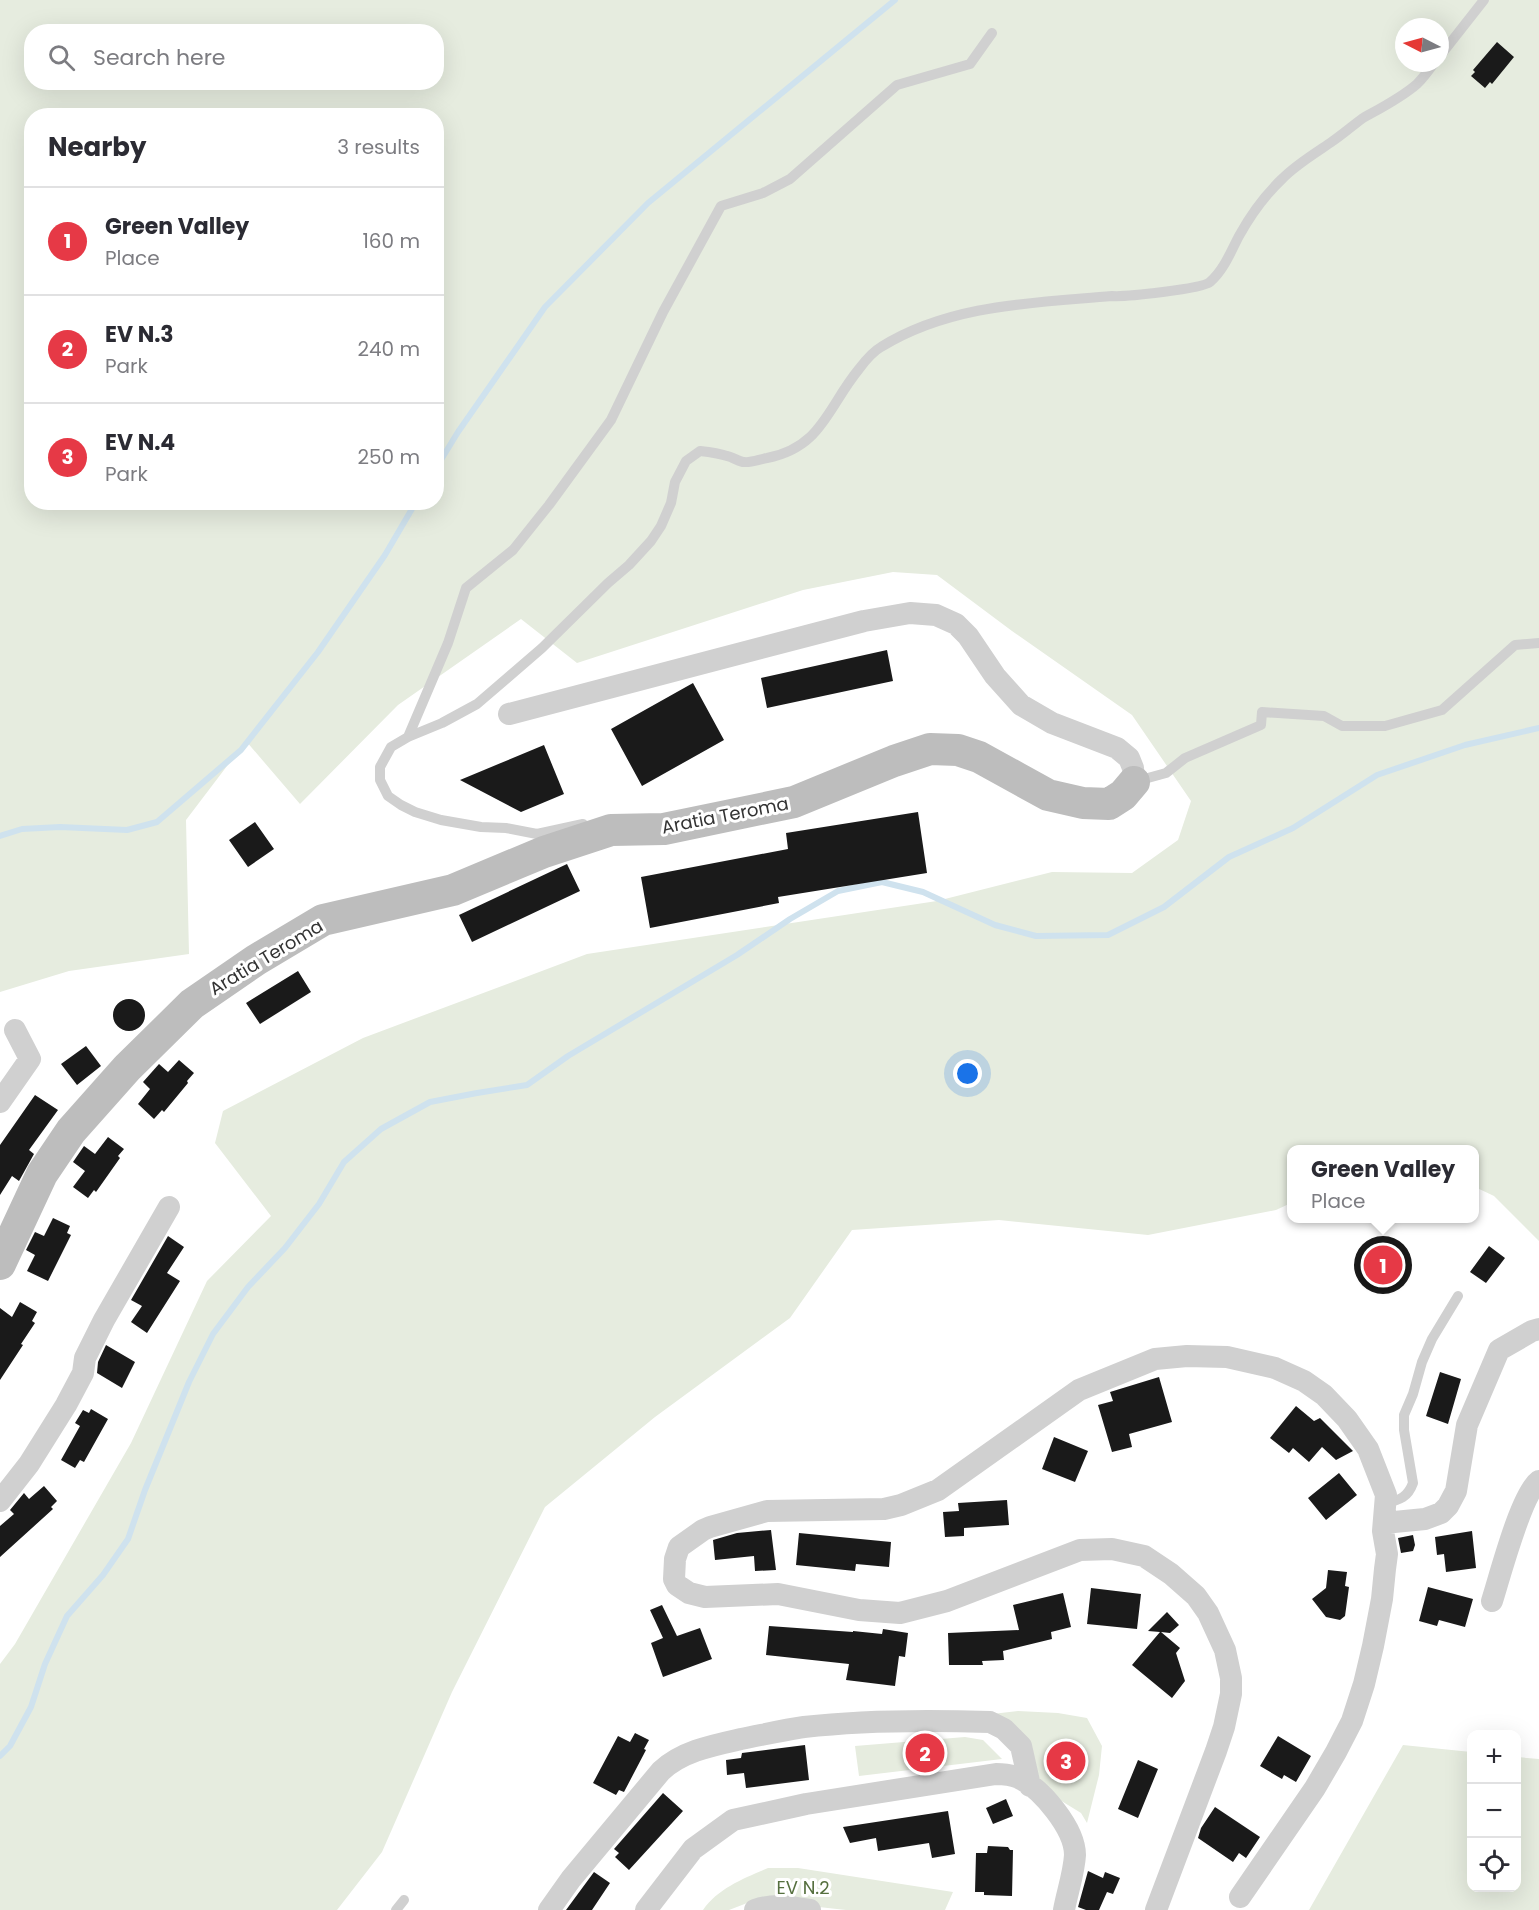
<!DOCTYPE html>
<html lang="en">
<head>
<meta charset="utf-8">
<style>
  body { margin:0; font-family:Poppins,sans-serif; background:#f7f7f7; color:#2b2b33 }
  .controls { position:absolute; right:18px; bottom:18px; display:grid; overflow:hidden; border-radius:12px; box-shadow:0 6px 24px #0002 }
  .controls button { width:54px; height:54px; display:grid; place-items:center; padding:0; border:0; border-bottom:2px solid #e1e1e2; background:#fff; color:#2b2b33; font:30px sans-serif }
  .compass { position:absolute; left:1395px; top:18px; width:54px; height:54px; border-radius:50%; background:#fff; box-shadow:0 6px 24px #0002; rotate:276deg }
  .you { position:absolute; left:968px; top:1074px; width:21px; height:21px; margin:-15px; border:4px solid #fff; border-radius:50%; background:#1a73e8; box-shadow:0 0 0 9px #1a73e833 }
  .badge { display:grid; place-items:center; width:39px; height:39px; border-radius:50%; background:#e63946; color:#fff; font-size:20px; font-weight:700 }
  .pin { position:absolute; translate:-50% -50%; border:3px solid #fff; box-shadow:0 2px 6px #0006 }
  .popup { position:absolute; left:1287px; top:1145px; width:192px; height:78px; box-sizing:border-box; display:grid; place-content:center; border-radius:12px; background:#fff; filter:drop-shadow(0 2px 4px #0005); font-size:20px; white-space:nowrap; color:#7c7c81 }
  .popup b { font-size:22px; color:#2b2b33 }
  .popup::after { content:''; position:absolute; left:50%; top:100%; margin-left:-12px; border:12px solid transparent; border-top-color:#fff }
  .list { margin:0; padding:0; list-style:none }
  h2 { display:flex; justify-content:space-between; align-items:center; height:78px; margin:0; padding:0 24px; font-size:26px }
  h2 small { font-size:20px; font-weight:400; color:#7c7c81 }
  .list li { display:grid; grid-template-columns:39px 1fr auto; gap:18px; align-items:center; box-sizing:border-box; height:108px; padding:0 24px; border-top:2px solid #e1e1e2 }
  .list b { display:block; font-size:22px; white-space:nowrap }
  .list p { margin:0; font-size:20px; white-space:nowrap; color:#7c7c81 }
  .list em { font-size:20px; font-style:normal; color:#7c7c81 }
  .icon { flex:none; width:33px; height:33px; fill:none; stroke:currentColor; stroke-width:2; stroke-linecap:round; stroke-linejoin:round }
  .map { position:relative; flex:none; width:1539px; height:1910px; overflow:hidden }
  .search { position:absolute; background:#fff; box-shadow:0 6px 24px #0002; left:24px; top:24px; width:420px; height:66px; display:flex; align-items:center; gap:15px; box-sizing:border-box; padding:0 21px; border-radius:24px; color:#7c7c81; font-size:22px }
  .panel { position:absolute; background:#fff; box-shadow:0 6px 24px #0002; left:24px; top:108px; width:420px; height:402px; border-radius:24px }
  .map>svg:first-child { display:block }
</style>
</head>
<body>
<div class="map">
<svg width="1539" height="1910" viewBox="0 0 1539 1910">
  <rect width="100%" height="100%" fill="#fff"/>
  <path fill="#e6ecdf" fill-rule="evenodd" d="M0,0h1539v1241l-45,-45 -19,-9 -1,-37h-182l-1,53 -15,7 -128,25 -149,-15 -147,10 -62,88 -135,99 -110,90 -93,185 -70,160 -45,58h-337v-246l15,-20 116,-201 76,-162 64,-65 -56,-73 8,-32 140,-73 224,-84 350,-53 115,-29 80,1 46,-33 13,-39 -59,-86 -120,-84 -75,-56 -44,-3 -90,18 -226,73 -56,-44 -123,86 -98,99 -54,-63 -60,79 3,134 -120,17 -69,21zM1404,27h36v36h-36zM32,32h404v50h-404zM32,116h404v386h-404z
    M1018,1711l40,2 29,5 15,28 -3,29 -12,48 -6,-10 -39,-24 -15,-44 -52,-29z
    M965,1737l18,3 19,19 -143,17 -4,-30z
    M1403,1745l68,7 1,136h44l1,-131 22,2v151h-230z
    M768,1868h30l155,24 -8,18h-99l-91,-10 -26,10h-26c15,-22 42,-32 65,-42z"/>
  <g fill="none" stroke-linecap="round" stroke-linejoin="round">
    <path stroke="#cfe2ee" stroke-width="6" d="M436,468l22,-36 87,-125 103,-104 247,-203
      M0,836l22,-7 38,-2 67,3 30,-8 84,-72 77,-98 67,-97 31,-53
      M0,1756l10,-10 21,-39 14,-43 22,-48 36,-41 25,-36 17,-49 44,-108 24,-48 35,-47 37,-39 34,-44 25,-42 37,-33 49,-27 47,-9 50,-8 41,-29 169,-101 53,-36 48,-28 44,-9 41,10 72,33 41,11 72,-1 56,-28 65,-50 64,-29 84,-53 88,-30 74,-17"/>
  </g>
  <path fill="#1a1a1a" d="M1497,42l17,15 -22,27 -2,-2 -5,6 -14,-12 4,-4 -2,-2z
    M887,650l6,31 -126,27 -6,-30z
    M693,683l31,57 -82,46 -31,-57z
    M544,745l20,49 -43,18 -61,-32z
    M918,812l9,61 -149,24 1,6 -129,25 -9,-51 147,-28 -2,-16z
    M255,822l19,27 -26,18 -19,-27z
    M567,864l13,27 -108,51 -13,-27z
    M298,971l13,21 -51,32 -14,-21z
    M113 1015a16 16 0 1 1 32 0a16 16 0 1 1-32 0Z
    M86,1046l15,20 -24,19 -16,-21z
    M179,1060l15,13 -7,8 1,2 -24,29 -2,-2 -8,9 -16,-15 12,-15 -7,-7 16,-18 9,8z
    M35,1095l23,15 -29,40 5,4 -15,27 -7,-5 -12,19v-50z
    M108,1137l16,12 -6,7 2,2 -24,34 -2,-2 -6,8 -15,-11 12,-16 -12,-9 11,-16 11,8z
    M53,1218l17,8 -3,7 4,2 -23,46 -21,-10 8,-16 -9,-5 9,-18 9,4z
    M1354 1265a29 29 0 1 1 58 0a29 29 0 1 1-58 0Z
    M168,1236l16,11 -17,26 13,8 -33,52 -16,-11 11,-16 -11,-6z
    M1489,1246l16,12 -19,25 -16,-11z
    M20,1302l17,10 -5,9 3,2 -14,21 2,1 -23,35v-72l12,9z
    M106,1345l29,17 -13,26 -25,-15 1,-11z
    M1440,1372l21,7 -13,45 -22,-8z
    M1159,1377l13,45 -43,12 3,13 -20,5 -14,-47 15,-4 -3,-9z
    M1296,1406l18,15 6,-3 33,33 -17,9 -14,-13 -13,15 -16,-14 -4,5 -19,-15z
    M91,1409l17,10 -24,43 -4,-2 -5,8 -14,-8 19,-34 -5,-3 8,-13 6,3z
    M1054,1437l34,14 -13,31 -33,-13z
    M1339,1473l18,22 -31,25 -18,-22z
    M44,1486l13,15 -6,6 2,2 -53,48v-31l14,-12 -4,-4 14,-17 5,6z
    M1007,1500l2,25 -45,3v8l-19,1 -2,-25 16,-1 -1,-8z
    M771,1530l5,40 -21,1 -1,-15 -39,4 -2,-20 24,-7z
    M1472,1531l4,37 -30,4 -2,-18 -7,1 -2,-18z
    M799,1533l92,9 -2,25 -33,-3 -1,7 -59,-6z
    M1413,1535l2,10 -2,6 -12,2 -3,-15z
    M1328,1570l19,2 -2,14 4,1 -4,29 -5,4 -14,-3 -14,-18 14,-11z
    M1428,1587l45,12 -8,28 -26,-7 -2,6 -18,-5z
    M1091,1588l50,6 -4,35 -50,-5z
    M1063,1593l8,34 -20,5 1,7 -49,12 1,9 -22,1 1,4h-34l-1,-32 71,-3 -6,-25z
    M662,1605l15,31 23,-8 12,31 -49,18 -12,-34 12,-5 -13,-28z
    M1167,1612l12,13 -9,8 -9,-1 19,16 -4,5 9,28 -13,17 -40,-33 28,-33 -12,-1z
    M769,1626l84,6v-1l29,3 1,-5 25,4 -3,24 -6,-1 -4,30 -49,-6 3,-16 -83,-9z
    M635,1733l14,7 -5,9 2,1 -22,42 -5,-2 -3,5 -23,-12 25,-47 12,6z
    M1278,1736l33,20 -15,26 -12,-7 -2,4 -22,-13z
    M805,1745l4,35 -63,8 -2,-15 -17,2 -1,-15 15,-2 1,-5z
    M1138,1760l20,9 -20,49 -20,-9z
    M663,1793l20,18 -54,59 -14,-13 4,-4 -5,-4z
    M1006,1799l7,17 -20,8 -7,-16z
    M1215,1807l45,30 -14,21 -7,-5 -6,9 -35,-24 3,-10z
    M948,1811l7,43 -23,4 -3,-15 -51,8 -2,-13 -26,5 -7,-16z
    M988,1846l20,1 2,3h3l-1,46 -28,-1v-3h-9l1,-39h11z
    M1088,1871l15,7 2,-6 15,6 -7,16 -6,-2 -8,18h-13l-8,-3z
    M594,1872l16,11 -18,27h-26z"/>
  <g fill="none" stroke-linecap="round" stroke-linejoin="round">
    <path stroke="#d0d0d0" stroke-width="10" d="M1440,56l44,-56
      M408,737l40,-94 18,-55 47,-38 36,-45 62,-85 52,-108 58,-106 42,-13 27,-14 107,-94 73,-21 22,-31
      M1137,781l29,-8 19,-15 76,-33 1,-13 62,4 18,10h43l57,-16 73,-65 24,-2
      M583,824l-46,10 -31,-6 -25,-1 -40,-7 -26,-8 -14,-7 -13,-9 -8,-16v-13l11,-20 17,-10 34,-14 35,-19 65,-56 66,-65 21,-18 22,-24 10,-15 10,-23 4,-21 11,-21 14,-10c9,1 18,2 27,5 6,1 12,6 17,6 7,1 16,-3 23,-4 55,-11 60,-50 92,-89 6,-8 13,-17 22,-22 69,-43 152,-44 231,-51 13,1 90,-7 98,-14 14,-12 21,-31 29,-46 12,-22 26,-41 44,-58 14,-14 31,-24 47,-35 12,-8 22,-17 33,-25 18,-10 38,-20 54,-34 6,-6 12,-14 17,-21
      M1386,1503c14,-3 22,-6 27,-20l-9,-53v-15l9,-21 9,-32 10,-23 26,-43
      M396,1910l8,-10"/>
    <path stroke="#d0d0d0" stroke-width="22" d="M509,714l355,-93 46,-8 26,2 20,9 12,12 27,40 26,29 31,18 65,25 12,10 4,10 1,14
      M0,1102l30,-43 -15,-29
      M0,1501l29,-37 37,-59 17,-32 2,-15 19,-38 65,-113
      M1384,1523l41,-4 16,-6 7,-7 8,-15 11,-66 32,-75 33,-19 7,-2
      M1492,1601c8,-25 29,-107 47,-120
      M549,1910l22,-31 90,-108c21,-20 53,-26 80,-32 21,-4 42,-9 63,-12 61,-7 125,-7 186,-5l14,7 17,17 9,40
      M646,1910l47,-61 40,-29 73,-16 190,-30c8,0 16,1 23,4 23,11 56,51 56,77 -1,18 -8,38 -11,55
      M755,1910c21,-7 34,-3 55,0
      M1156,1910l60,-159 8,-24 7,-33v-16l-6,-28 -17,-37 -12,-17 -25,-22 -27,-18 -32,-7 -32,1 -133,51 -47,12 -41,-3 -81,-16 -73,3 -16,-4 -12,-8 -3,-6 1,-20 4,-12 24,-17 7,-3 57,-16 117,-2 17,-4 37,-15 141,-100 76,-31 32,-3 40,1 48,11 29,13 20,14 23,24 21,30 18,46 -3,36 4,23 -2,15 -3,30 -9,47 -9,38 -12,37 -16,31 -21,36 -75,109"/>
    <path stroke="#bdbdbd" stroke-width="32" d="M0,1264l42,-90 29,-43 56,-63 65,-64 64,-44 67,-40 130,-30 91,-38 67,-22 53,-1 130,-27 100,-41 36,-12 28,1 21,7 69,38 35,8 26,1 14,-9 11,-13"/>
  </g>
  <g text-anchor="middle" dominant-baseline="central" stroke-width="6" stroke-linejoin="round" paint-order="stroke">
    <g font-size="18" fill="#333" stroke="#fff">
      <text transform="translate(725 815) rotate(-11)">Aratia Teroma</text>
      <text transform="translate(266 957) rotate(-31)">Aratia Teroma</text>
    </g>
    <g font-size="18" fill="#56703f" stroke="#fff">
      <text x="803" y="1887">EV N.2</text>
    </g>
  </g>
</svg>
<div class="controls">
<button>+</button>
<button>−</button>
<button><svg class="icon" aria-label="locate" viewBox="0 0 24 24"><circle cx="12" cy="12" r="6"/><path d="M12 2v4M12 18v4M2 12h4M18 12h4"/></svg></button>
</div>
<svg class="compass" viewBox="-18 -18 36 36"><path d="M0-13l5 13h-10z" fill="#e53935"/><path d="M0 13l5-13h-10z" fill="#7c7c81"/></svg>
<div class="you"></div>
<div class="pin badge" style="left:1383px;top:1265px">1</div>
<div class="popup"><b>Green Valley</b>Place</div>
<div class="pin badge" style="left:925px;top:1753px">2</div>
<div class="pin badge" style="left:1066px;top:1761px">3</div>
<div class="search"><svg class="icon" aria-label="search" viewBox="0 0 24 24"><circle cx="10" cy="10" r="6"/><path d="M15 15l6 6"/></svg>Search here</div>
<section class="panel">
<h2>Nearby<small>3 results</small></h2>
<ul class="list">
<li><span class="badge">1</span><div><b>Green Valley</b><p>Place</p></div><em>160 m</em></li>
<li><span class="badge">2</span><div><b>EV N.3</b><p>Park</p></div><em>240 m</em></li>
<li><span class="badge">3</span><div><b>EV N.4</b><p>Park</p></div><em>250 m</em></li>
</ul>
</section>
</div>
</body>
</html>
